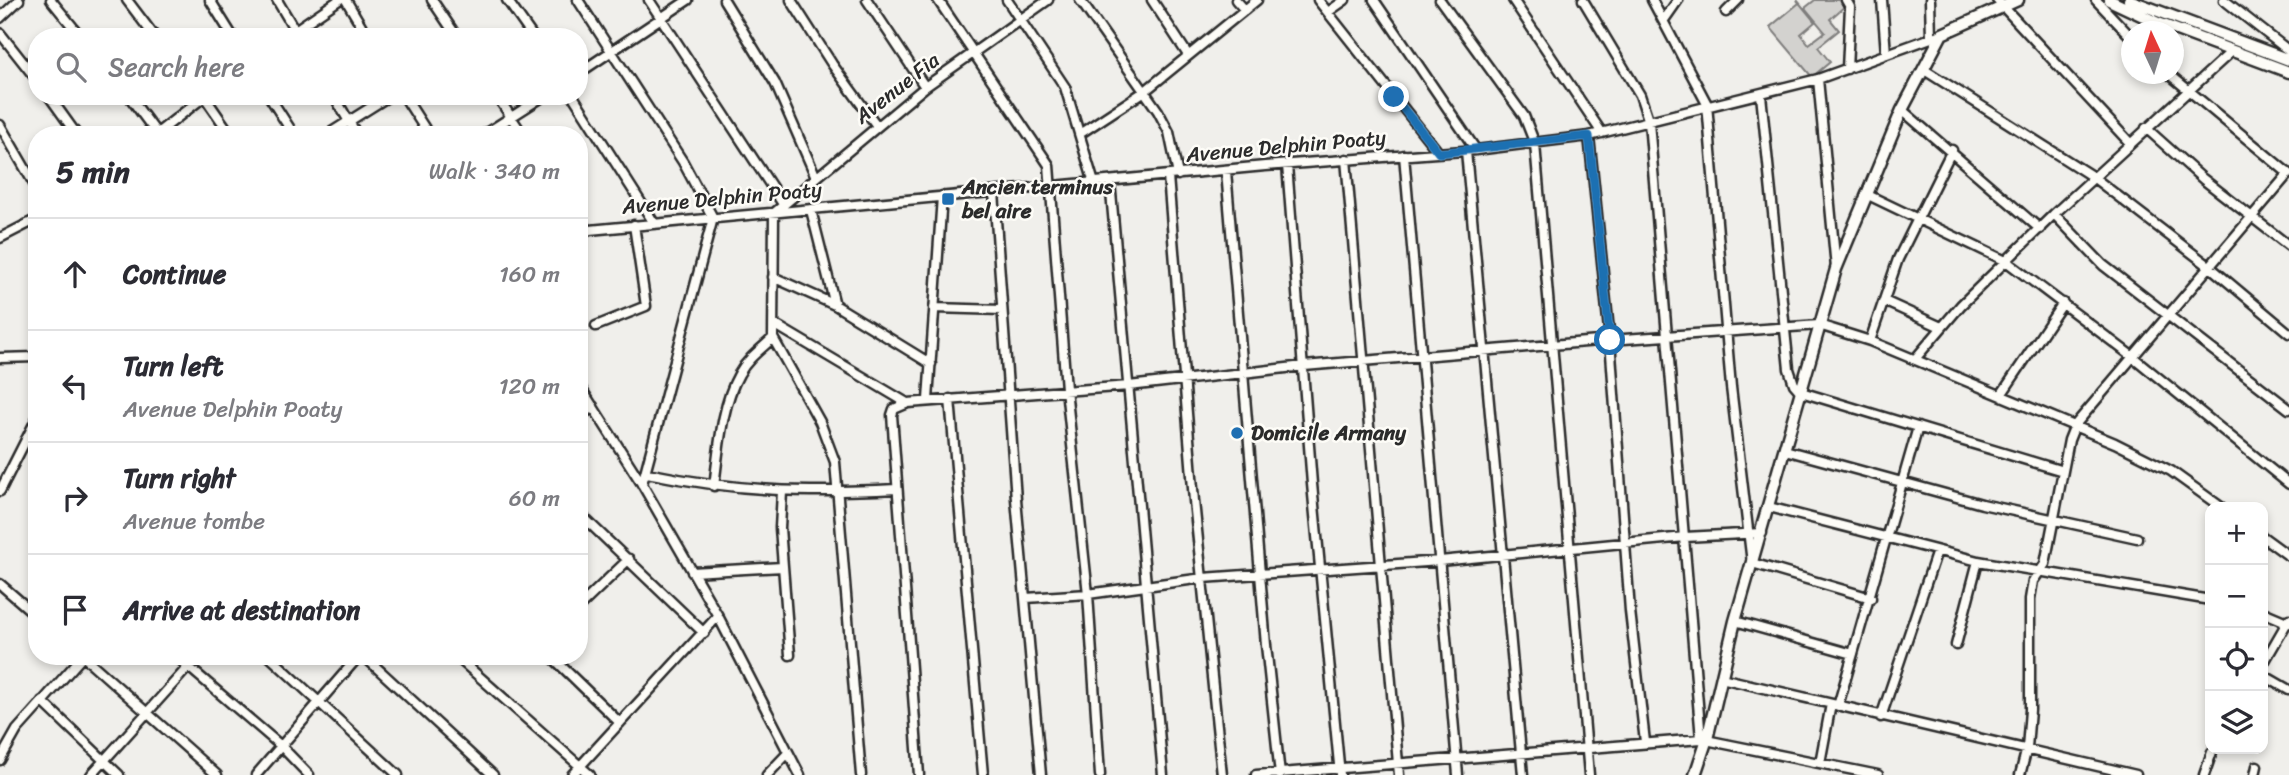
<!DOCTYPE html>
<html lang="en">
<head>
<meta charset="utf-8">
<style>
  body { margin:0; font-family:Sriracha,sans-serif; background:#f7f7f7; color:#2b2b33 }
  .controls { position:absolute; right:21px; bottom:21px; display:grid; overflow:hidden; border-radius:14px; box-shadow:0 4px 10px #0003 }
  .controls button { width:63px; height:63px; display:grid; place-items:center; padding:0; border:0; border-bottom:2px solid #e1e1e2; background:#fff; color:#2b2b33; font:35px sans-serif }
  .compass { position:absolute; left:2121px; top:21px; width:63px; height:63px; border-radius:50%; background:#fff; box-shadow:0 4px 10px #0003; rotate:356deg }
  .stop { position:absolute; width:21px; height:21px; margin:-16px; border:5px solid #1f6fb2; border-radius:50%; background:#fff }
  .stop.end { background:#1f6fb2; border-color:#fff; box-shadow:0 2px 7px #0008 }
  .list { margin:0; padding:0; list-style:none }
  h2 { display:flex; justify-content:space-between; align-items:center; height:91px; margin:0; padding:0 28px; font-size:30px }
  h2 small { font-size:23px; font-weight:400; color:#7c7c81 }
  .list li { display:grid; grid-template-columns:46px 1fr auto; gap:21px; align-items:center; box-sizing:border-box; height:112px; padding:0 28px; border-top:2px solid #e1e1e2 }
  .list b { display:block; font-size:26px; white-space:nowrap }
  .list p { margin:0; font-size:23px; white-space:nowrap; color:#7c7c81 }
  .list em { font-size:23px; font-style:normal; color:#7c7c81 }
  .icon { flex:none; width:38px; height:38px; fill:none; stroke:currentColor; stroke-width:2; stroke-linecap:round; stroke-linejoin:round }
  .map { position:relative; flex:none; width:2289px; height:775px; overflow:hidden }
  .search { position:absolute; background:#fff; box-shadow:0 4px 10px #0003; left:28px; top:28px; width:560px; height:77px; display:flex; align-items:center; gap:18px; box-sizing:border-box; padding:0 24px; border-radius:28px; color:#7c7c81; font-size:26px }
  .panel { position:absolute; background:#fff; box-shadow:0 4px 10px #0003; left:28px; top:126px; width:560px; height:539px; border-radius:28px }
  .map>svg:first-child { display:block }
</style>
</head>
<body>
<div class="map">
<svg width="2289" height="775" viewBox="0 0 2289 775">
  <rect width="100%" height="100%" fill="#f0efeb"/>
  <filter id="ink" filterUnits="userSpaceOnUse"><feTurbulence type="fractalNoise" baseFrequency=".0143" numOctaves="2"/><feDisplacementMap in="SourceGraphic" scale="14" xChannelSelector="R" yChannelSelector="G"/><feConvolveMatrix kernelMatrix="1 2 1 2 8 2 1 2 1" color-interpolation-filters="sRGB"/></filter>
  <g filter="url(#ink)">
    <path fill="#d3d2cf" stroke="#7f7e7d" stroke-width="2" d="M1797,0l18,22 -14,12 8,10 16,-12 -20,-24 10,-8h25l5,6 -15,13 9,11 -21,17 12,15 -18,15 -42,-50 29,-24z"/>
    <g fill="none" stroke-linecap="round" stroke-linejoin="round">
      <g stroke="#2b2b2b" stroke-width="13">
        <path id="minor" d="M51,0l30,37
          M127,0l28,37
          M210,0l23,37
          M277,0l22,37
          M346,0l22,37
          M432,0l25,37
          M507,0l26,37
          M578,0l105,162 30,56 -71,266
          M649,0l134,204
          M724,0l51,83 41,94
          M791,0l41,64 45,62
          M867,0l58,87
          M938,0l111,165 17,224 22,205 12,181
          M1007,0l58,87 29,96
          M1080,0l78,111 11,21 9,43
          M1152,0l36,55
          M1236,0l9,10
          M1318,0l121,153
          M1374,0l102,150
          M1440,0l84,116 11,28 54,631
          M1513,0l89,133
          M1583,0l57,95 9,27 52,617
          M1652,0l55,104 24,283 21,176 119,35
          M1846,0l4,7 -3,62
          M1882,0l4,54
          M1930,0l1,37
          M1997,0l133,143
          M2096,0l36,38
          M2224,0l65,51
          M1328,12l17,-12
          M1726,12l12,-12
          M0,18l19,-18
          M1664,20l14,-20
          M0,33l37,47
          M285,37l54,-37
          M1923,69l170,108 116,89 80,67
          M579,73l109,-73
          M2169,74l120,100
          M1818,79l18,189
          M1761,95l28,274 5,15 7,8 262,79
          M49,96l28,39
          M129,96l29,39
          M204,96l27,39
          M269,96l25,39
          M334,96l23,39
          M404,96l25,39
          M497,96l26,39
          M573,96l81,127
          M1902,110l138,119
          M0,125l37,64
          M2146,128l57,51 86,67
          M1081,133l64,-42 112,-91
          M155,135l50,-39
          M327,135l62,-39
          M483,135l61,-39
          M1589,136l21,204 20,271 15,131
          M1466,151l57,624
          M1404,155l54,620
          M1346,159l53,616
          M1287,165l25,319 28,291
          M1226,171l40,474 14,130
          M1168,176l26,325 28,274
          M1110,181l53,594
          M994,192l22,307 25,276
          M1868,195l138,66 127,96 156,127
          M811,210l24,95
          M2054,214l49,51 186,144
          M579,218l9,13
          M579,231l686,-65 211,-16 113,-14 229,-57 124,-45
          M0,238l37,-19
          M773,277l62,28 96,59
          M1884,301l57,26
          M934,308l68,2
          M774,324l133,79
          M596,326l50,-20 -12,-81
          M1870,341l28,-82 54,-109
          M0,358l37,-1
          M1915,359l46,-54 93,-91 177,-162
          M579,385l63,99 76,132 82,159
          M2001,395l62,-92
          M950,399l33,376
          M928,400l14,-204
          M579,418l14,-12
          M26,439l11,6
          M1785,450l197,54 155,34
          M647,473c87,18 159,21 249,16
          M714,486c5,-36 7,-80 25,-112 8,-15 22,-25 34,-36
          M0,491l37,-73
          M782,492l-2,36 10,127
          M1769,507l209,54 232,39
          M579,513l125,120
          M2263,537l26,19
          M692,572l91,-5
          M0,584l37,32
          M1026,598l62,-4 115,-16 237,-17 245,-24 77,-4
          M579,607l50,-48
          M2263,612l26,11
          M1735,621l118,33
          M1956,645l22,-84
          M83,656l134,119
          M176,656l105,90 28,29
          M269,656l129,119
          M364,656l129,119
          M456,656l134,119
          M551,656l69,67
          M2263,664l26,-45
          M2263,675l26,15
          M1721,678l415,97
          M42,701l77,74
          M1838,706l80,-279
          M1881,717l56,-166
          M0,760l17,-30 66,-74
          M1820,763l11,-59
          M91,775l107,-119
          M256,775l103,-119
          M572,775l146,-159
          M767,775l21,-22
          M861,775l-26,-313 -15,-40 -47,-84 1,-125 151,-126 123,-87
          M919,775l-27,-360 2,-6 14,-6 221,-17 175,-20 306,-26 209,-15 51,16 245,102 56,28 50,36
          M1256,775l445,-36 177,36
          M2020,775l7,-27 3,-38v-111l3,-18 12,-17 24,-124 6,-15 214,-252
          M2204,775l8,-23
          M2255,775l2,-9"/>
      </g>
      <g stroke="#2b2b2b" stroke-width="15">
        <path id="tertiary" d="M2109,0l49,23 131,49
          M2129,0l160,60
          M1695,775l12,-36 28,-118 101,-352 66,-159 40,-76 76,-34"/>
      </g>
      <use href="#minor" stroke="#fdfcf7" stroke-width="8"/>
      <use href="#tertiary" stroke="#fdfcf7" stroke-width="10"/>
    </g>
  </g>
  <g fill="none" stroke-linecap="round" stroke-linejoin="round" filter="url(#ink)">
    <path stroke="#1f6fb2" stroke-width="9" d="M1394,97l45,56 150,-17 21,204"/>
  </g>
  <g fill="#1f6fb2" stroke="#fdfcf7" stroke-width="2.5">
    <rect x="941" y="192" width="14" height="14" rx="3.5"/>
    <circle cx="1237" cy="433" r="7"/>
  </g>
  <g text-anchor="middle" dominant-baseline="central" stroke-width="5" stroke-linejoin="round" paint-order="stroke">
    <g font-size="21" fill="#2b2b2b" stroke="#fdfcf7">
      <text transform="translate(897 88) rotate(-38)">Avenue Fia</text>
      <text transform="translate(1286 146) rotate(-5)">Avenue Delphin Poaty</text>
      <text transform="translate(722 198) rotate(-5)">Avenue Delphin Poaty</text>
    </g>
    <g font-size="21" font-weight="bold" fill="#2b2b2b" stroke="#fdfcf7" text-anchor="start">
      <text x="962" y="187">Ancien terminus<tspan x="962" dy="24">bel aire</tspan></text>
      <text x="1251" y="433">Domicile Armany</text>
    </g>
  </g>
</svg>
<div class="controls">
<button>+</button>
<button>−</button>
<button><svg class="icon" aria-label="locate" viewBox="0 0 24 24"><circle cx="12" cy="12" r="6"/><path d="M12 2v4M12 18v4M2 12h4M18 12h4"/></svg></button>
<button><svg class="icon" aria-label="layers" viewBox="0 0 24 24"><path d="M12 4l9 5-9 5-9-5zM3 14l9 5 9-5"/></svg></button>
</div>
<svg class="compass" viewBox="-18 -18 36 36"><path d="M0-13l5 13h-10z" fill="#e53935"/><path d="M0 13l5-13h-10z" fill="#7c7c81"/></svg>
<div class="stop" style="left:1610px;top:340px"></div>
<div class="stop end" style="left:1394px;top:97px"></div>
<div class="search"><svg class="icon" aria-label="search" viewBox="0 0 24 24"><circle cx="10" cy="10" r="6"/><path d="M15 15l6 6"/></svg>Search here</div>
<section class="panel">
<h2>5 min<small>Walk · 340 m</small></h2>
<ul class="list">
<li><svg class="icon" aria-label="ahead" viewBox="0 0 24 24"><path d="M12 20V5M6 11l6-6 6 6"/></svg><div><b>Continue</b></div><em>160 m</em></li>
<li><svg class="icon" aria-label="left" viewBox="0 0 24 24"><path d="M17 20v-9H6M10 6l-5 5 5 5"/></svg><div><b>Turn left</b><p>Avenue Delphin Poaty</p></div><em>120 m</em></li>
<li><svg class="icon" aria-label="right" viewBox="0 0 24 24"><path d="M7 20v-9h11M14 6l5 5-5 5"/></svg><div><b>Turn right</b><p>Avenue tombe</p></div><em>60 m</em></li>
<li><svg class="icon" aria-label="arrive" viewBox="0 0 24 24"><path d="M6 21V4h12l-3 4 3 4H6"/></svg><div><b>Arrive at destination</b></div></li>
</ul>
</section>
</div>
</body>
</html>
